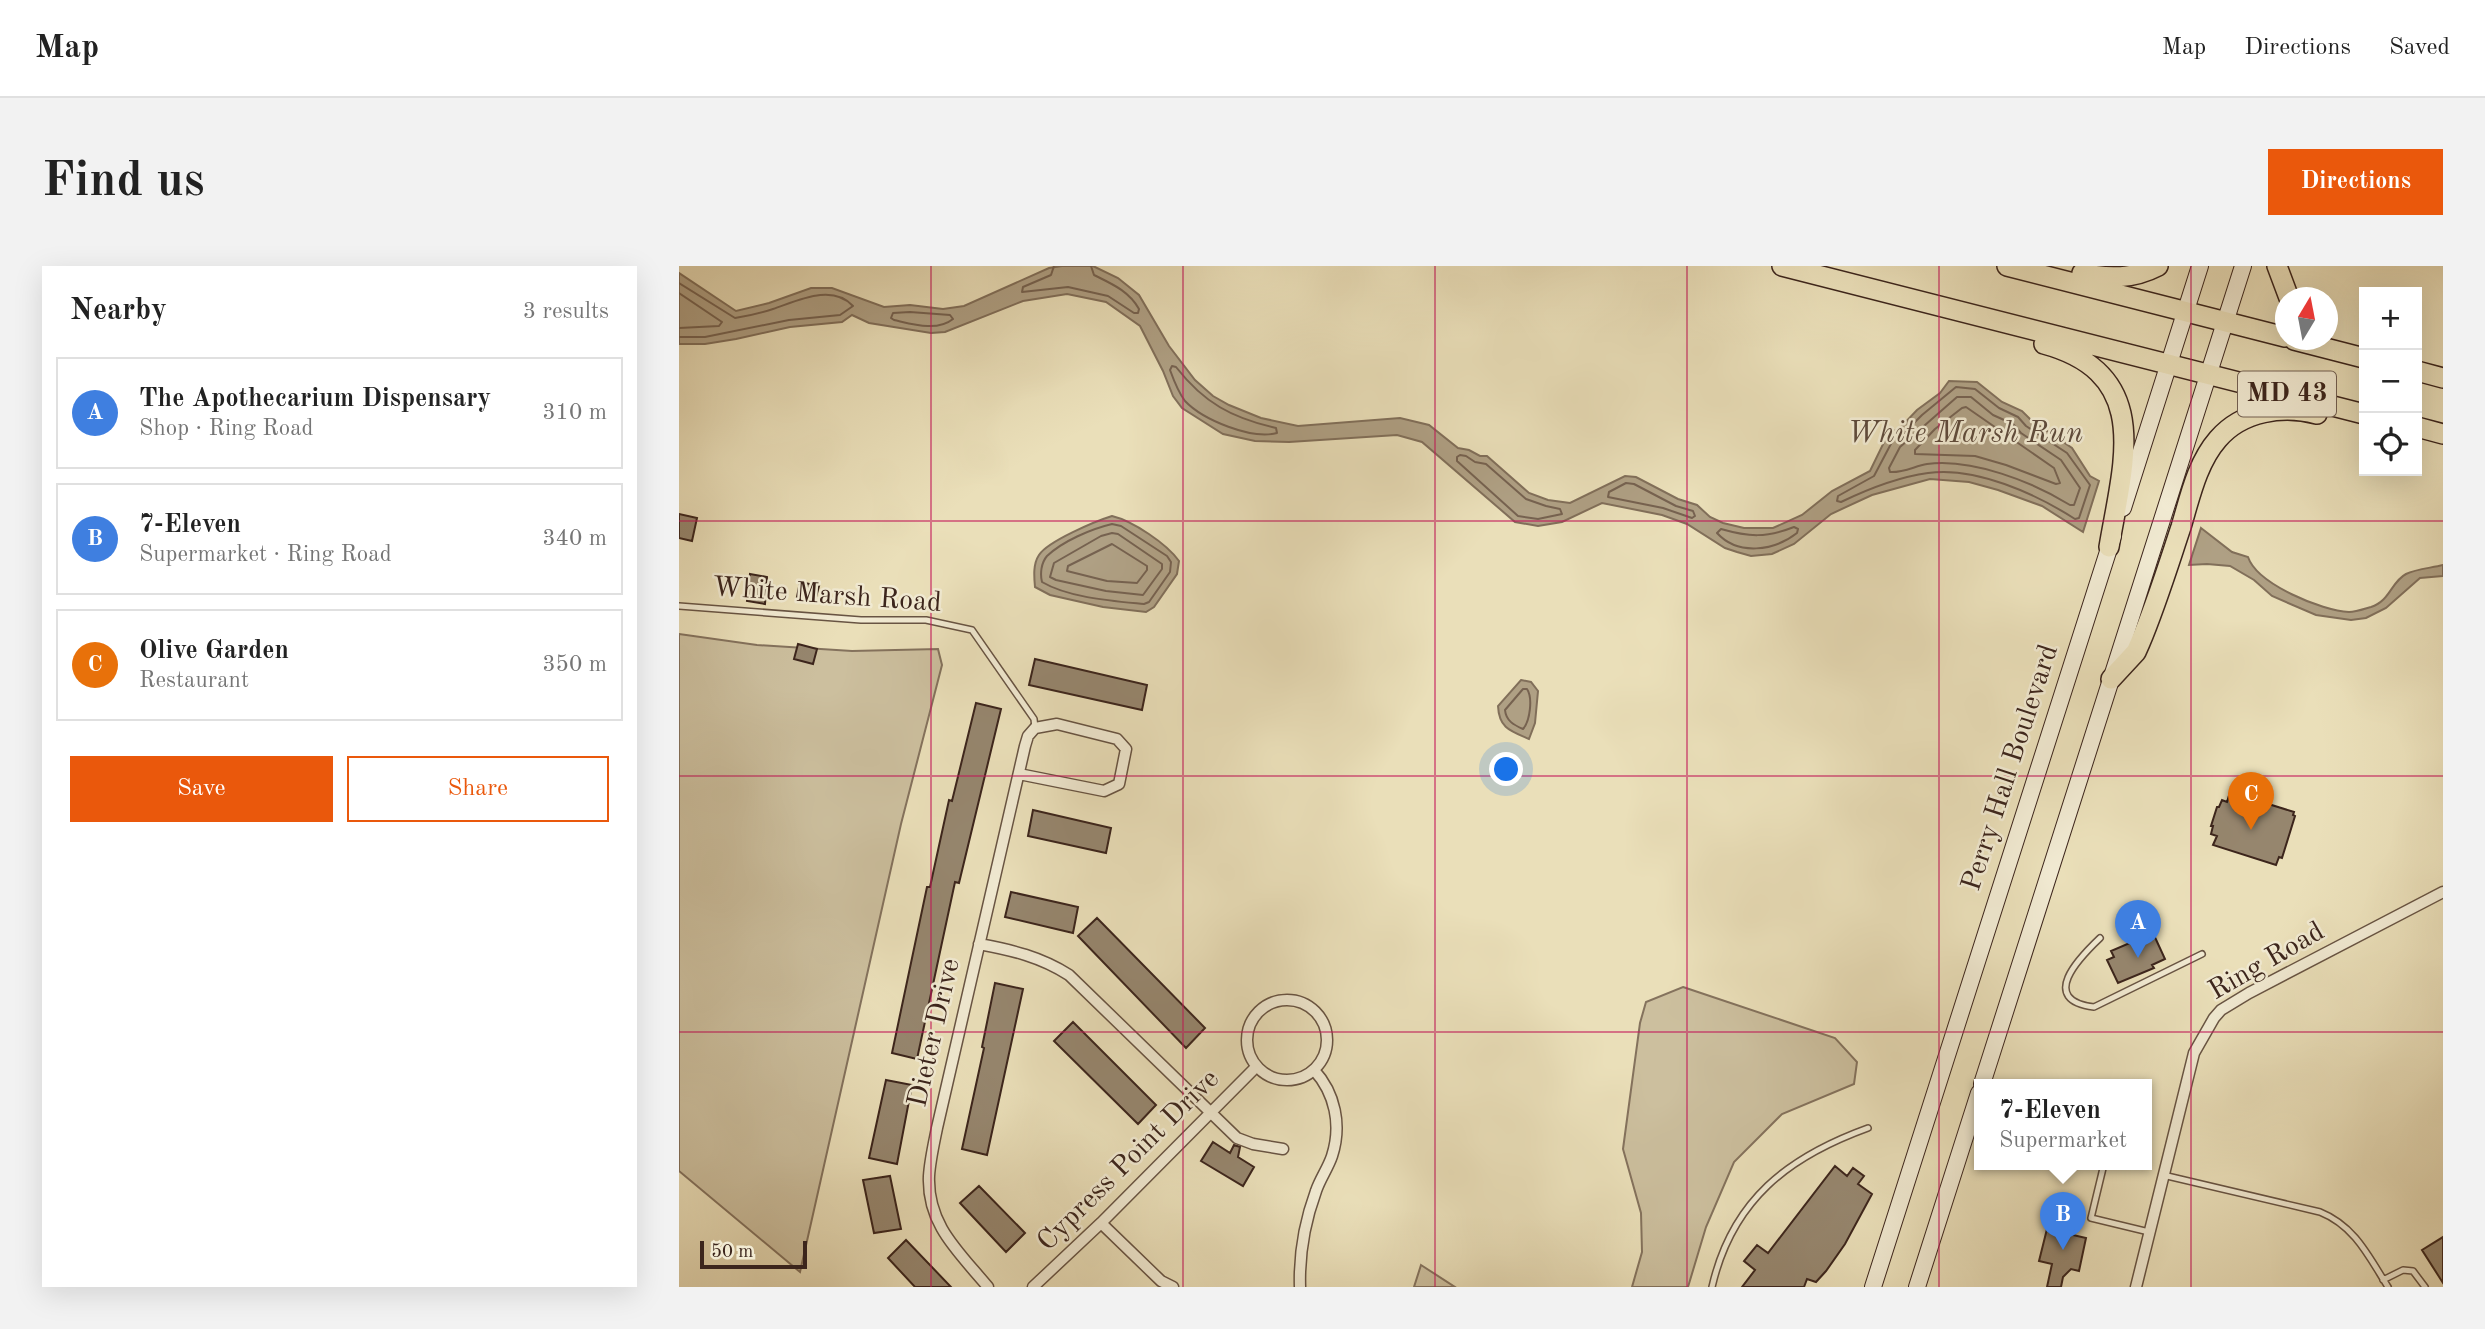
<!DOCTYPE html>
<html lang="en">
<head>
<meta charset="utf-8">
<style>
  body { margin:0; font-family:"Old Standard TT",serif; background:#f2f2f2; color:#222 }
  .controls { position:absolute; right:21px; top:21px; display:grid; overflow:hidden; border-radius:0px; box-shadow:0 7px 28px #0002 }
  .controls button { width:63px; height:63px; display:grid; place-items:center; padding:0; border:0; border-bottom:2px solid #e0e0e0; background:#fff; color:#222; font:35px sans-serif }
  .compass { position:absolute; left:1596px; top:21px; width:63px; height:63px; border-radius:50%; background:#fff; box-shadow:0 7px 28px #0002; rotate:10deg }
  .scale { position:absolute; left:21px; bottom:18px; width:107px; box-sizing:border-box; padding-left:7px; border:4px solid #3c251c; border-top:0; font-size:19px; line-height:24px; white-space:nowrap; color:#3c251c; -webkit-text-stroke:5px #f1ead2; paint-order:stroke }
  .you { position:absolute; left:828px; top:504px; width:24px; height:24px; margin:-18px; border:5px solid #fff; border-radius:50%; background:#1a73e8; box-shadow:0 0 0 10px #1a73e833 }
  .badge { display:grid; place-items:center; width:46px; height:46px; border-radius:50%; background:#ea580c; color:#fff; font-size:23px; font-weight:700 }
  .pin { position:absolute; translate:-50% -58px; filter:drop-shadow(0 2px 4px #0008) }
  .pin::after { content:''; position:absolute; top:37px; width:24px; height:21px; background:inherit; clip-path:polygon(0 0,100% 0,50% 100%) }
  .popup { position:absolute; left:1295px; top:813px; width:178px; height:91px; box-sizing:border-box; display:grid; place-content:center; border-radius:0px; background:#fff; filter:drop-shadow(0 2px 5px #0005); font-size:23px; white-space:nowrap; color:#767676 }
  .popup b { font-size:26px; color:#222 }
  .popup::after { content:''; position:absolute; left:50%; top:100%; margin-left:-14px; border:14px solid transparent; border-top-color:#fff }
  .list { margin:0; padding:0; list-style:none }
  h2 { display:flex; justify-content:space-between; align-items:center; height:91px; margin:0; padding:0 28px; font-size:30px }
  h2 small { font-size:23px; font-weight:400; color:#767676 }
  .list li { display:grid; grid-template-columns:46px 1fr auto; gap:21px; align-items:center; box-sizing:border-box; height:112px; margin:0 14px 14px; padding:0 14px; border:2px solid #e0e0e0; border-radius:0px }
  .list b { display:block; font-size:26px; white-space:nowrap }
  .list p { margin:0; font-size:23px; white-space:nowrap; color:#767676 }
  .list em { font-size:23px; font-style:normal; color:#767676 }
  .actions { display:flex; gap:14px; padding:21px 28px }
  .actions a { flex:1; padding:16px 0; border:2px solid #ea580c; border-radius:0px; text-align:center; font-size:24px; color:#ea580c }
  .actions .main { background:#ea580c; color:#fff }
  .icon { flex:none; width:38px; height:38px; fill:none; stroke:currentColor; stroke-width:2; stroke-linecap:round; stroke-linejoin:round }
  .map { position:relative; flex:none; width:1764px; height:1021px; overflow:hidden; border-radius:0px }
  header { display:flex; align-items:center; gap:42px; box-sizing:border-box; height:98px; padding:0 35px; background:#fff; border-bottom:2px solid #e0e0e0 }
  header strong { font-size:33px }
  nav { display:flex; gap:38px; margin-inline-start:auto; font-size:24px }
  .intro { display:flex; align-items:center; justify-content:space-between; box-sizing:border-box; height:168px; padding:0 42px }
  h1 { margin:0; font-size:49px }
  .button { padding:18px 32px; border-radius:0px; background:#ea580c; color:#fff; font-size:24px; font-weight:700 }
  main { display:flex; gap:42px; padding:0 42px }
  aside { flex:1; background:#fff; border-radius:0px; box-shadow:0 7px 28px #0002 }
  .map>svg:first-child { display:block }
</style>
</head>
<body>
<header>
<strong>Map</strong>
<nav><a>Map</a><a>Directions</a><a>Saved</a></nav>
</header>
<div class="intro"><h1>Find us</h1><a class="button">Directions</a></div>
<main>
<aside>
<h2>Nearby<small>3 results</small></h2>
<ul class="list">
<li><span class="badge" style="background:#3f7fe0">A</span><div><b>The Apothecarium Dispensary</b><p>Shop · Ring Road</p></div><em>310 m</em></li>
<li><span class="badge" style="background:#3f7fe0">B</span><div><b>7-Eleven</b><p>Supermarket · Ring Road</p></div><em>340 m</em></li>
<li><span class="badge" style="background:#e8710a">C</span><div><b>Olive Garden</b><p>Restaurant</p></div><em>350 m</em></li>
</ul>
<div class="actions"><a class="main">Save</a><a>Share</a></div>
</aside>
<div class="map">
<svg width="1764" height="1021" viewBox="0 0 1764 1021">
  <rect width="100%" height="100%" fill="#eadfb9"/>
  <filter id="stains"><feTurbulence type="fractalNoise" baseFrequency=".00286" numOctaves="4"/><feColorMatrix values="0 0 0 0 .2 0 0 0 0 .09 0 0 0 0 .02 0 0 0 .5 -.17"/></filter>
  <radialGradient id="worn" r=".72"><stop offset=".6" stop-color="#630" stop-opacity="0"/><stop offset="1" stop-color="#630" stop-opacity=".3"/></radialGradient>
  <path fill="#ccbf9e" stroke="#84725d" stroke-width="2" d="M0,368l78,11 95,6 86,-2 4,16 -41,159 -101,448 -121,-101z
    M1004,721l152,51 22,24 -3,22 -72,30 -48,48 -28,65 -18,60h-56l10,-35 -1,-39 -18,-64 17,-126 6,-21z
    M742,999l34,22h-41z"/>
  <path fill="#afa084" stroke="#816f5a" stroke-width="2" d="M383,0h31l25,12 21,17 30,51 26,34 18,16 16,9 32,13 37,8 102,-8 29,7 29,23 11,2 11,6h7l42,37 19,7 22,3 55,-27 11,1 42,22 19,6 13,12 13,6 21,5h29l29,-13 30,-24 38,-20 18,-37 12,-6 17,-18 23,-17 9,-12 28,1 25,20 20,9 9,9 41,28 18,28 9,5 -16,51 -41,-26 -44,-16 -29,-8 -39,-3 -58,16 -41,19 -37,30 -22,10 -21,2 -14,-4 -12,-4 -38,-24 -25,-9 -60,-12 -40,19 -24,4 -23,-4 -93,-80 -25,-7 -108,7 -34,-1 -32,-7 -41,-26 -9,-12 -10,-25 -23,-45 -34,-24 -39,-8 -44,7 -78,31 -14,1 -62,-10 -17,-8 -10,7 -52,5 -54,12 -31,5h-26v-71l57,38 33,-8 42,-15h21l52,19 26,-2 33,4 21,-3 85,-38z
    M433,250c21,5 55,28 67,45l-2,13 -23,33 -8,5 -43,-5 -53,-12 -15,-8c-1,-11 -2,-23 4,-32 9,-14 57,-34 73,-39z
    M1522,262l31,24 16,5c9,27 74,54 101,55 7,0 15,-3 22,-5 19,-6 20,-25 35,-33 10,-5 25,-6 37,-9v11l-23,2 -34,30 -20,10 -15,2 -35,-5 -44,-19 -18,-16 -24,-14 -23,-2 -18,1z
    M842,414l10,2 7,9 -3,32 -6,16c-19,-8 -30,-11 -31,-33z"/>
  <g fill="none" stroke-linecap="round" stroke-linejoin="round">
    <path stroke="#766250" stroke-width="2" d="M375,0l-3,9 -28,12 -1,5 46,-5 40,9 26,17h4l1,-4c-10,-18 -27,-25 -45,-34l-3,-9
      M0,17l56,35c13,-2 26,-5 38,-9 24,-8 59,-26 80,-3l-13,9 -51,5 -84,17h-26
      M0,27l43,29 -3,4 -40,2
      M231,46l40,3 3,4c-16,13 -41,5 -59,1l-3,-2 2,-5z
      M493,100l4,1c28,36 56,51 100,61l1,5c-25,7 -74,-13 -92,-32 -7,-9 -11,-20 -15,-31z
      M1277,121l19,2 24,19 19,9 8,9 41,27 23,32 -11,33 -4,1c-39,-25 -100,-53 -147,-46 -30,4 -60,16 -87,29l-4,-1 1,-5 36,-20 19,-36 11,-7 18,-18z
      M1278,131h14l22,18 20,9 8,9 40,27 19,28 -6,17h-4c-37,-23 -98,-47 -143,-41 -12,2 -24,9 -37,8l-1,-4 11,-21z
      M1287,141l88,61 6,15 -4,1 -50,-19 -31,-9 -60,-2v-4l20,-21 27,-21z
      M781,189l6,1 9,6 11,2 40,35 20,7 14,3 2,5 -24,5 -20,-3 -61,-55v-4z
      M947,217l8,1 42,22 17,5 2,5 -3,2 -29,-10 -55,-11 1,-5z
      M433,258l9,2 46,30 4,6 -1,10 -21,30 -5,2c-31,-3 -75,-6 -102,-22 -2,-8 -1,-19 5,-26 16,-15 44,-27 65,-32z
      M1115,261l4,2 -1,4c-23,18 -59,23 -80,0l4,-4c28,8 45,9 73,-2z
      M433,267l6,1 44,30v5l-19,26 -37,-4 -50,-11 -6,-3 4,-14 47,-27z
      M433,278l35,22v4l-10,13 -30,-2 -40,-10 1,-5z
      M844,423h4c6,9 3,32 -4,40 -9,-4 -17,-8 -18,-19z"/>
  </g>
  <path fill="#96866e" stroke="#3c251c" stroke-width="2" d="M0,248l18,4 -5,23 -13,-3z
    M71,308l17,3 -2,27 -18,-3z
    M121,316l19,4 -4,15 -18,-4z
    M119,378l19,5 -4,15 -19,-5z
    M356,393l112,26 -5,25 -113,-25z
    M297,437l25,6 -42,174 -4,-1 -38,177 -25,-6 35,-166h3l19,-87 3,1z
    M1551,526l64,20 -1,3 2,1 -13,42 -3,-1 -3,8 -63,-20 4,-9 -6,-2 2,-8h-2l6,-19h2l3,-7 5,2z
    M354,544l78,18 -5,25 -78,-17z
    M332,626l67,15 -5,26 -68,-16z
    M418,652l108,110 -19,20 -108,-112z
    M1474,667l12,26 -13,6 2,3 -36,15 -11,-23 7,-3 -3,-6z
    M316,717l28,6 -36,166 -25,-6 22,-101 -2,-1z
    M394,756l83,83 -18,19 -84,-83z
    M207,814l26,5 -15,79 -28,-6z
    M534,876l17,11 4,-8 6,2 -2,10 16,10 -11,19 -42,-25z
    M1156,900l12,10 6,-8 11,8 -6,8 14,10 -27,50 -19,27 -10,11 -9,-3 -3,8h-62l13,-17 -11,-9 13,-16 11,8z
    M211,910l11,53 -27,4 -11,-53z
    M300,920l46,47 -19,19 -46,-49z
    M1368,963l39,9 -7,33 -8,-2 -8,8 -2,10h-14l5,-23 -13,-3z
    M1764,971v46l-21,-33z
    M227,974l45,47h-36l-27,-29z"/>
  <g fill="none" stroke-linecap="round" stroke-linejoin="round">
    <g stroke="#685443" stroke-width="8">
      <path id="lane" d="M0,340l182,14h65l46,10 62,89 1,9
        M1421,672c-21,20 -62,62 -6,69l108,-53
        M1425,898l-13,54 58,14
        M1484,909l157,37c35,14 49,45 68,75
        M1704,1014l20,-10 10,1 12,16
        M1033,1021c20,-87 76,-130 156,-159"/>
    </g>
    <g stroke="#685443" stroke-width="13">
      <path id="street" d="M300,678c33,6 62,13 90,31l168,163 16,6 30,5
        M568 774a40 40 0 1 1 80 0a40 40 0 1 1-80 0Z
        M422,957l60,58 12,6
        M309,1021c-29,-35 -61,-62 -59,-111 1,-16 5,-33 8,-48l88,-382 3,-10 7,-8 22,-4 60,15 9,10 -7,35 -15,7 -85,-17
        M354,1021l68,-64 155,-156
        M621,1021c-1,-32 5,-66 16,-96 4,-12 12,-23 16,-35 10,-31 3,-63 -18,-86
        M1457,1021l58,-234 20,-35 7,-8 28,-17 194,-101"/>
    </g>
    <g stroke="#3c251c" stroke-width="18">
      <path id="secondary" d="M1444,242l77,-242
        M1303,818l261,-818
        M1194,1021l240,-751
        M1238,1021l62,-194"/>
    </g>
    <g stroke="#3c251c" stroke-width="22">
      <path id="highway" d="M1103,0l582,148
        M1328,0l278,71
        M1598,0l12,32
        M1403,7c27,6 51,6 76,-7
        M1615,74l70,18
        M1365,78c110,30 79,119 65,203
        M1738,105l26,7
        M1738,161l26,7
        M1432,413l25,-27 4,-9c16,-38 28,-77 41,-116 9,-30 16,-64 37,-88 24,-28 65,-34 99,-25"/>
    </g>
    <use href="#lane" stroke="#f1ead2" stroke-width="5"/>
    <use href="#street" stroke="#f1ead2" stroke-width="10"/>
    <use href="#secondary" stroke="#f1ead2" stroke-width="16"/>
    <use href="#highway" stroke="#eadfb9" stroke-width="19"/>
  </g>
  <path fill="none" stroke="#c2185b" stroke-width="2" stroke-opacity="0.55" d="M252,0v1021M504,0v1021M756,0v1021M1008,0v1021M1260,0v1021M1512,0v1021M0,255h1764M0,510h1764M0,766h1764"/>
  <g text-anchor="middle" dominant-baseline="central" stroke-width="5" stroke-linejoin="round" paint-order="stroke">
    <rect fill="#f1ead2" stroke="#726053" stroke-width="2" x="1559" y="105.5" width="98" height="45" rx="5"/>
    <g font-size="26" font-weight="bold" fill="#3c251c">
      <text x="1608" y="128">MD 43</text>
    </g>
    <g font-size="28" fill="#3c251c" stroke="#f1ead2">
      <text transform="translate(148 330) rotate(4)">White Marsh Road</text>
      <text transform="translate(1332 502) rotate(-72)">Perry Hall Boulevard</text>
      <text transform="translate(1588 696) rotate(-30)">Ring Road</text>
      <text transform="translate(256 767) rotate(-77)">Dieter Drive</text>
      <text transform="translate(450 895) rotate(-45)">Cypress Point Drive</text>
    </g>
    <g font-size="30" font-style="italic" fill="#5e4a3b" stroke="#f1ead2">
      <text x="1286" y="168">White Marsh Run</text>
    </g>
  </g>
  <rect width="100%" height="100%" filter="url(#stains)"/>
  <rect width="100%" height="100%" fill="url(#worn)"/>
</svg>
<div class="controls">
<button>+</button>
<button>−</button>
<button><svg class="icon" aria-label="locate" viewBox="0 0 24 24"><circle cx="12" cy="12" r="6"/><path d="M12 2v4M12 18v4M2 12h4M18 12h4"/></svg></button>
</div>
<svg class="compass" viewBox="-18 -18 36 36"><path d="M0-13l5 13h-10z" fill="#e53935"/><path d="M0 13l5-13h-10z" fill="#767676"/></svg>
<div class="scale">50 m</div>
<div class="you"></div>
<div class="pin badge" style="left:1459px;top:692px;background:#3f7fe0">A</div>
<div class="pin badge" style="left:1384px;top:984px;background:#3f7fe0">B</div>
<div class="popup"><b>7-Eleven</b>Supermarket</div>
<div class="pin badge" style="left:1572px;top:564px;background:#e8710a">C</div>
</div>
</main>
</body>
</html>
